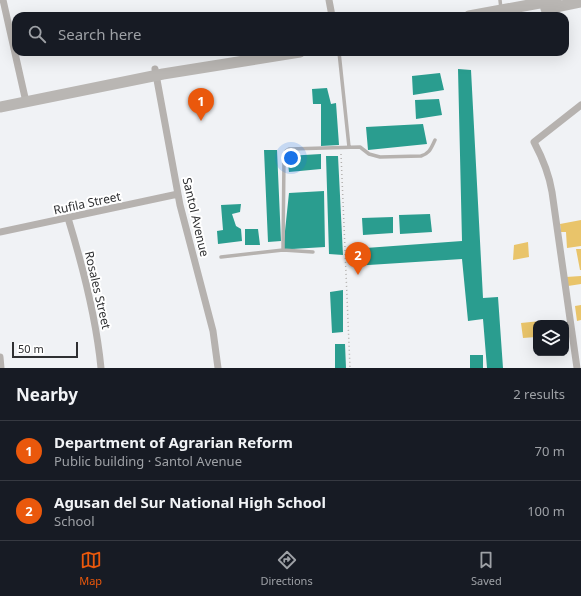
<!DOCTYPE html>
<html lang="en">
<head>
<meta charset="utf-8">
<style>
  body { margin:0; font-family:"Noto Sans",sans-serif; background:#20242c; color:#f1f3f6 }
  .controls { position:absolute; right:12px; bottom:12px; display:grid; overflow:hidden; border-radius:8px; box-shadow:0 4px 16px #0002 }
  .controls button { width:36px; height:36px; display:grid; place-items:center; padding:0; border:0; border-bottom:1px solid #363941; background:#171b24; color:#f1f3f6; font:20px sans-serif }
  .scale { position:absolute; left:12px; bottom:10px; width:66px; box-sizing:border-box; padding-left:4px; border:2px solid #2f3032; border-top:0; font-size:11px; line-height:14px; white-space:nowrap; color:#2f3032; -webkit-text-stroke:3px #fff; paint-order:stroke }
  .you { position:absolute; left:291px; top:158px; width:14px; height:14px; margin:-10px; border:3px solid #fff; border-radius:50%; background:#1a73e8; box-shadow:0 0 0 6px #1a73e833 }
  .badge { display:grid; place-items:center; width:26px; height:26px; border-radius:50%; background:#ea580c; color:#fff; font-size:13px; font-weight:700 }
  .pin { position:absolute; translate:-50% -33px; filter:drop-shadow(0 1px 2px #0008) }
  .pin::after { content:''; position:absolute; top:21px; width:14px; height:12px; background:inherit; clip-path:polygon(0 0,100% 0,50% 100%) }
  .list { margin:0; padding:0; list-style:none }
  h2 { display:flex; justify-content:space-between; align-items:center; height:52px; margin:0; padding:0 16px; font-size:17px }
  h2 small { font-size:13px; font-weight:400; color:#9ea1a6 }
  .list li { display:grid; grid-template-columns:26px 1fr auto; gap:12px; align-items:center; box-sizing:border-box; height:60px; padding:0 16px; border-top:1px solid #363941 }
  .list b { display:block; font-size:15px; white-space:nowrap }
  .list p { margin:0; font-size:13px; white-space:nowrap; color:#9ea1a6 }
  .list em { font-size:13px; font-style:normal; color:#9ea1a6 }
  .icon { flex:none; width:22px; height:22px; fill:none; stroke:currentColor; stroke-width:2; stroke-linecap:round; stroke-linejoin:round }
  .map { position:relative; flex:none; width:581px; height:368px; overflow:hidden }
  .search { position:absolute; background:#171b24; box-shadow:0 4px 16px #0002; left:12px; right:12px; top:12px; height:44px; display:flex; align-items:center; gap:10px; box-sizing:border-box; padding:0 14px; border-radius:12px; color:#9ea1a6; font-size:15px }
  .sheet { height:172px; background:#171b24 }
  nav { display:flex; justify-content:space-around; align-items:center; box-sizing:border-box; height:56px; border-top:1px solid #363941; background:#171b24; font-size:11px; color:#9ea1a6 }
  nav a { display:grid; justify-items:center; gap:2px }
  nav .on { color:#ea580c }
  .map>svg:first-child { display:block }
</style>
</head>
<body>
<div class="map">
<svg width="581" height="368" viewBox="0 0 581 368">
  <rect width="100%" height="100%" fill="#f0f2f5"/>
  <path fill="#e9c46a" d="M581,220v26l-14,2 -1,-16h-5l-1,-8z
    M528,242l1,15 -16,3 1,-15z
    M576,249h5v21h-1z
    M581,276v8l-13,2 -2,-9z
    M581,305v15l-4,1 -2,-15z
    M550,320v3h-14v14l-13,1 -2,-15z"/>
  <path fill="#2a9d8f" d="M458,69l13,1 12,228 15,-1 5,71h-16l-4,-49 -15,2 -6,-62 -109,7 -1,-17 110,-8z
    M440,73l4,17 -31,5 -1,-19z
    M327,88l4,16 5,-1 3,42 -18,1v-42h-8l-1,-15z
    M439,99l3,16 -26,4 -1,-19z
    M423,124l4,20 -59,6 -2,-23z
    M264,150h13l4,91 -13,1z
    M321,154v15l-32,3 -2,-16z
    M326,156h12l5,99 -14,-1z
    M324,191l1,56 -33,2 -9,1 6,-57z
    M241,204l-1,8 -8,2 4,12 5,3 1,12 -24,3 -1,-13 6,-1 -2,-25z
    M430,214l2,18 -32,2 -1,-19z
    M393,217v16l-30,2 -1,-17z
    M245,229h13l2,16h-15z
    M343,290v42l-11,1 -2,-41z
    M335,344h10l1,24h-11z
    M470,355h13v13h-13z"/>
  <g fill="none" stroke-linecap="round" stroke-linejoin="round">
    <path stroke="#b3b1af" stroke-width="1.5" stroke-dasharray="1 3" stroke-linecap="butt" d="M341,154l9,214"/>
    <path stroke="#b6b2af" stroke-width="3.5" d="M500,0l1,9
      M339,52l10,95
      M283,250l1,-92 2,-7 3,-2 71,-2 9,7 11,3 41,-1c9,-3 10,-8 14,-16
      M221,257l62,-7 30,2"/>
    <path stroke="#b6b2af" stroke-width="7" d="M3,0l23,102
      M329,0l3,16
      M155,69l25,136 33,126 5,37
      M68,218c15,49 28,99 33,150
      M0,232l178,-38
      M0,357l1,11
      M577,368l-25,-176c-3,-19 -9,-33 -18,-50l47,-37"/>
    <path stroke="#b9b6b3" stroke-width="11" d="M546,9l35,-7
      M469,16l87,-16
      M0,107l163,-33 137,-22"/>
  </g>
  <g text-anchor="middle" dominant-baseline="central" stroke-width="4" stroke-linejoin="round" paint-order="stroke">
    <g font-size="12" fill="#2f3032" stroke="#fff">
      <text transform="translate(87 203) rotate(-12)">Rufila Street</text>
      <text transform="translate(196 217) rotate(77)">Santol Avenue</text>
      <text transform="translate(98 290) rotate(77)">Rosales Street</text>
    </g>
  </g>
</svg>
<div class="controls">
<button><svg class="icon" aria-label="layers" viewBox="0 0 24 24"><path d="M12 4l9 5-9 5-9-5zM3 14l9 5 9-5"/></svg></button>
</div>
<div class="scale">50 m</div>
<div class="you"></div>
<div class="pin badge" style="left:201px;top:121px">1</div>
<div class="pin badge" style="left:358px;top:275px">2</div>
<div class="search"><svg class="icon" aria-label="search" viewBox="0 0 24 24"><circle cx="10" cy="10" r="6"/><path d="M15 15l6 6"/></svg>Search here</div>
</div>
<section class="sheet">
<h2>Nearby<small>2 results</small></h2>
<ul class="list">
<li><span class="badge">1</span><div><b>Department of Agrarian Reform</b><p>Public building · Santol Avenue</p></div><em>70 m</em></li>
<li><span class="badge">2</span><div><b>Agusan del Sur National High School</b><p>School</p></div><em>100 m</em></li>
</ul>
</section>
<nav>
<a class="on"><svg class="icon" aria-label="map" viewBox="0 0 24 24"><path d="M3 6l6-2 6 2 6-2v14l-6 2-6-2-6 2zM9 4v14M15 6v14"/></svg>Map</a>
<a><svg class="icon" aria-label="directions" viewBox="0 0 24 24"><path d="M12 3l9 9-9 9-9-9zM9 14v-3h6M13 9l2 2-2 2"/></svg>Directions</a>
<a><svg class="icon" aria-label="saved" viewBox="0 0 24 24"><path d="M7 4h10v16l-5-4-5 4z"/></svg>Saved</a>
</nav>
</body>
</html>
